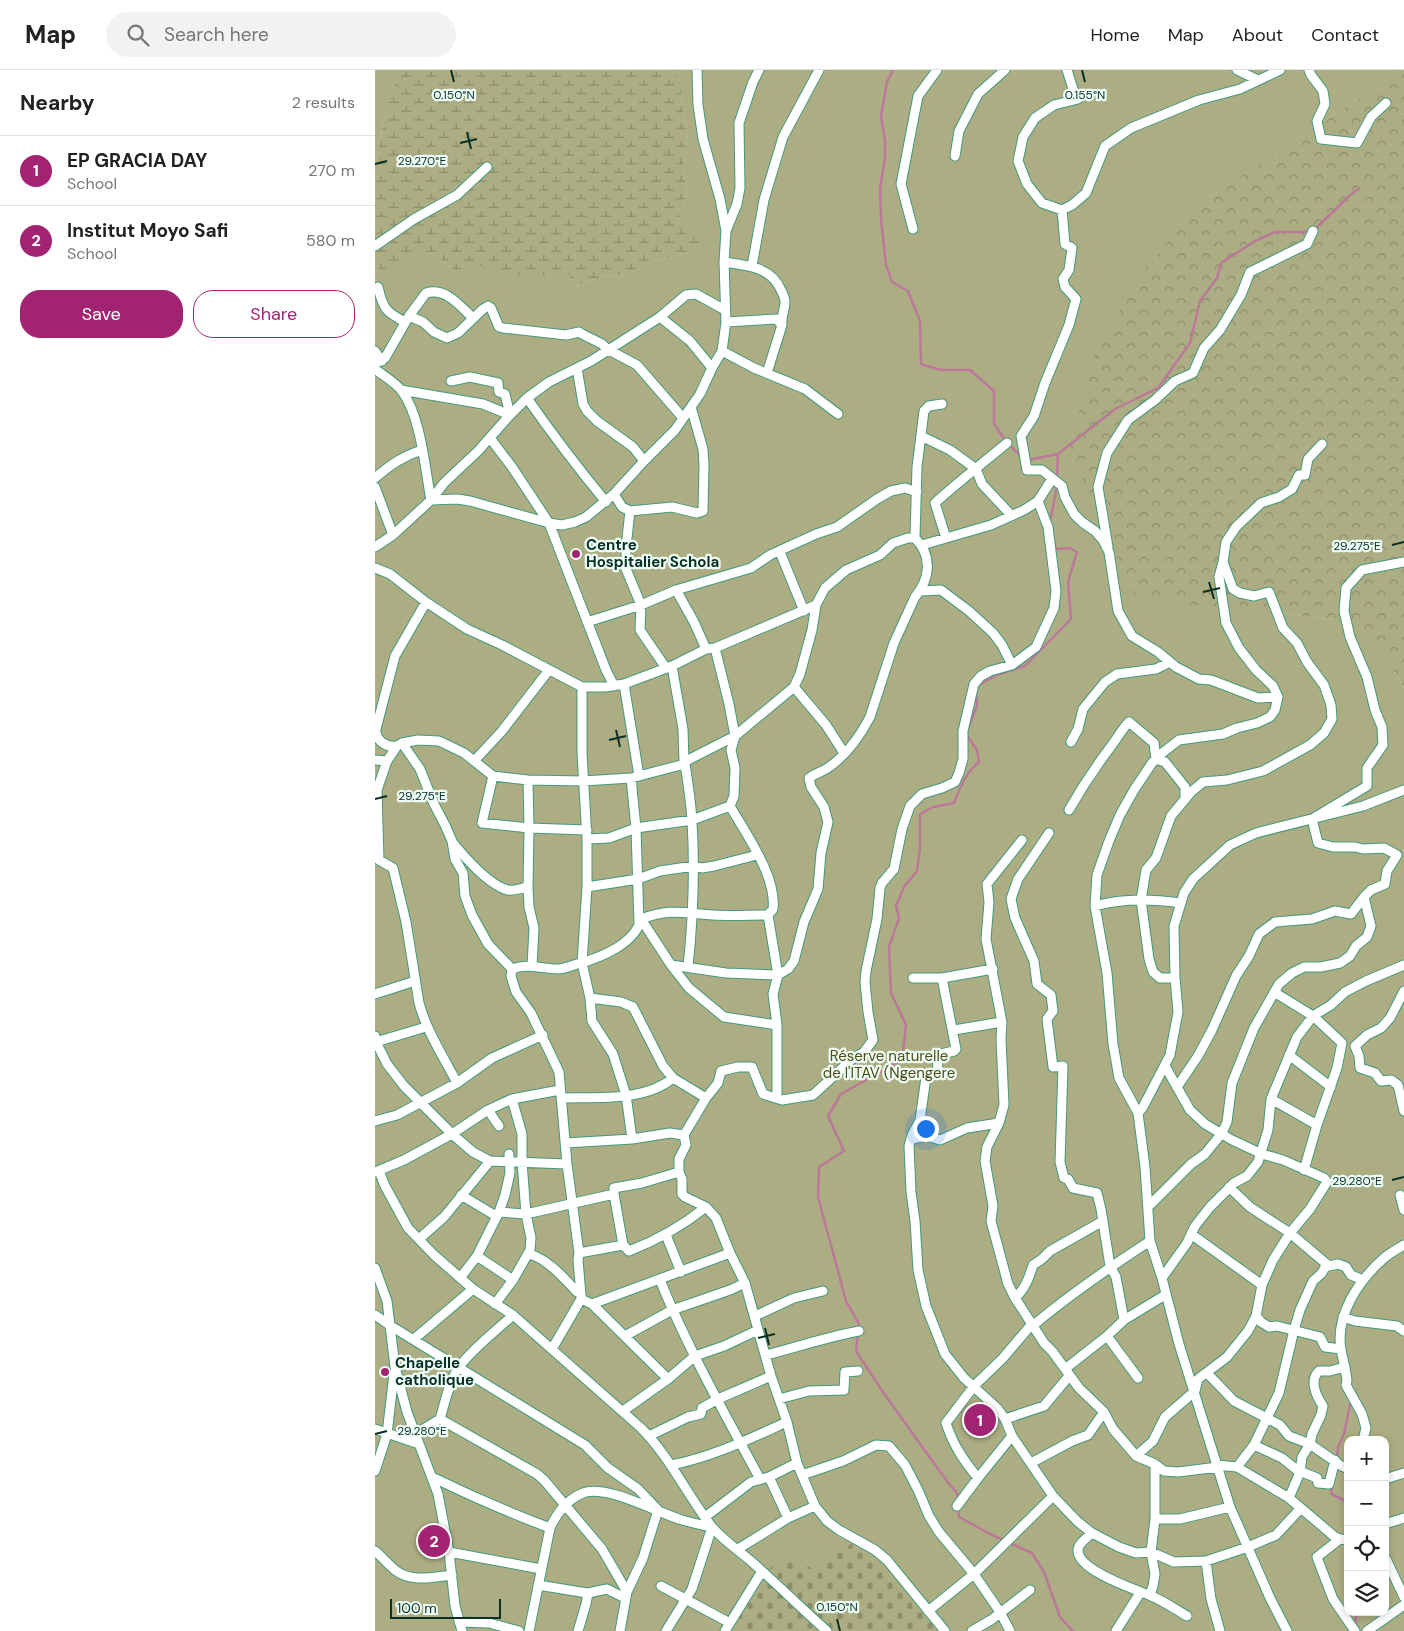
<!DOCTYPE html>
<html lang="en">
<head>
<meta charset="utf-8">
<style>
  body { margin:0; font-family:"DM Sans",sans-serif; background:#f2f2f2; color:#222 }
  .controls { position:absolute; right:15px; bottom:15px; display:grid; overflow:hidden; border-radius:10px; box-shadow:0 2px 8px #0003 }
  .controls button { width:45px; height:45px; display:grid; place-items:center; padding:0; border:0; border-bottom:1px solid #e0e0e0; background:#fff; color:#222; font:25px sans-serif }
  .scale { position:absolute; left:15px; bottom:12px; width:111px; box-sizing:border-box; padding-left:5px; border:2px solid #0a2f23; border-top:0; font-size:14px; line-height:18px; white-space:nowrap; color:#0a2f23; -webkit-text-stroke:4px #edfdf6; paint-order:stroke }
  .you { position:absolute; left:550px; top:1058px; width:18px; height:18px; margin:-12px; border:4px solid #fff; border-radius:50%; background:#1a73e8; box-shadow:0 0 0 8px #1a73e833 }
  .badge { display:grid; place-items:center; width:32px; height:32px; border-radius:50%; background:#a32373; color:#fff; font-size:16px; font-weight:700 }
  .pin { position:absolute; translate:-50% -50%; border:2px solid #fff; box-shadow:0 1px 5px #0006 }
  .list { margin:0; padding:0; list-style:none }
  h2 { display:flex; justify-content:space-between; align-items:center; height:65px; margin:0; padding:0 20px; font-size:21px }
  h2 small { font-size:16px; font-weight:400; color:#767676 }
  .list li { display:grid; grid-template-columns:32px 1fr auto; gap:15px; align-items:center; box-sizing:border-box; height:70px; padding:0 20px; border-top:1px solid #e0e0e0 }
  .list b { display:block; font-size:19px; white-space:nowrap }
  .list p { margin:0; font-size:16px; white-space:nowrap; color:#767676 }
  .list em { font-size:16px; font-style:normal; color:#767676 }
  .actions { display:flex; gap:10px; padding:15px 20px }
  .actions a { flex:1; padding:11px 0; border:1px solid #a32373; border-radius:20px; text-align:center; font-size:18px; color:#a32373 }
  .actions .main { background:#a32373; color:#fff }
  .icon { flex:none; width:28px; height:28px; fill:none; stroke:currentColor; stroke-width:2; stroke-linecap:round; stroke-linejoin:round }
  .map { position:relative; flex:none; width:1029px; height:1561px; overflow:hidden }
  header { display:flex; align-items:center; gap:30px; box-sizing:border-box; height:70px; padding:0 25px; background:#fff; border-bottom:1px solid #e0e0e0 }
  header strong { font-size:24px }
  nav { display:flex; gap:28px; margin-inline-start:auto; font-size:18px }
  .search { width:350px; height:45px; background:#f2f2f2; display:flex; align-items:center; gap:12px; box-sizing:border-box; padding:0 18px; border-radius:28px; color:#767676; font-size:19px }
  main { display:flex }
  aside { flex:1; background:#fff }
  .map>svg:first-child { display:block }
</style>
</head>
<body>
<header>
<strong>Map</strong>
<div class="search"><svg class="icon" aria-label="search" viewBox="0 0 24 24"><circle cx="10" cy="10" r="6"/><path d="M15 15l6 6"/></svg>Search here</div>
<nav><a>Home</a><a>Map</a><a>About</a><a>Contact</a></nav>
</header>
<main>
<aside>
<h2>Nearby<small>2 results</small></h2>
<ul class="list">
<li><span class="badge">1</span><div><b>EP GRACIA DAY</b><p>School</p></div><em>270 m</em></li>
<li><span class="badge">2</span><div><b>Institut Moyo Safi</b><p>School</p></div><em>580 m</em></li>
</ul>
<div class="actions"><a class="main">Save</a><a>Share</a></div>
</aside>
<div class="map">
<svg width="1029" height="1561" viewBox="0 0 1029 1561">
  <defs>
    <pattern id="forest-crowns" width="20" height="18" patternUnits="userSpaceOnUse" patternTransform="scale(1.25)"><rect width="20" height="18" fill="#adad83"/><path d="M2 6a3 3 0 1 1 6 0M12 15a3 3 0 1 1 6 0" fill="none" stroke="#8b8d6b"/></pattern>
    <pattern id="wetland-marsh" width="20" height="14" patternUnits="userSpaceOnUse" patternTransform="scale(1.25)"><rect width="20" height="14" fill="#adad83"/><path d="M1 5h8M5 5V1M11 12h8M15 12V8" fill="none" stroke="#8b8d6b"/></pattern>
    <pattern id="cemetery-stones" width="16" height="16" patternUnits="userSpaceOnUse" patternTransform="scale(1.25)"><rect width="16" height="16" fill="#adad83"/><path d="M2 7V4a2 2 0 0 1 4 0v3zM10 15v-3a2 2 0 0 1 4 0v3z" fill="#8b8d6b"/></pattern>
  </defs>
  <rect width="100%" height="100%" fill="#97eccb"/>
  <path fill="#adad83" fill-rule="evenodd" d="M0,0h29l-15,23 -14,73z
    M301,0h725l-196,130 76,413 76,10 41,54 6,12v942h-1029v-1366l9,7 27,-17 22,-2 29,24 16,-12 14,8 75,-2 7,15 27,-9 26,-3 24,-12 37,-9 -10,-31 9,-28 -4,-27 3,-17 1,-22 -5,-22 -1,-22zM973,1370h37v172h-37z"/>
  <path fill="url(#forest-crowns)" d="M1026,0h3v619l-6,-12 -41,-54 -76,-10 -145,-14 -67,-150 26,-97 47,-81 63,-71z"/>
  <path fill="url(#wetland-marsh)" d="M29,0h272l5,14 1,22 5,22 -1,22 -3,17 4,27 -9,28 17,8 5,17 -12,6 -37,9 -24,12 -26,3 -27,9 -7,-15 -34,7 -41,-5 -14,-8 -16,12 -29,-24 -22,2 -27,18 -9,-8v-99l14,-73z"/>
  <path fill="url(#cemetery-stones)" d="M479,1472l22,12 63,77h-209l40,-63 20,-13 24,15z"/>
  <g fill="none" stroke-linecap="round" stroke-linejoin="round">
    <path stroke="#bb789b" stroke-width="2.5" d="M518,0l-6,12 -6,34 4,25v17l-5,30 1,31 5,46 6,17 16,9 12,30 1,43 19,6h30l24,21v33l13,19 15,14
      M940,159l33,-32 10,-8
      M653,390l30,-6 57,-45 43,-21 32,-45 10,-42 17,-23 4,-15 34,-22 20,-9h36
      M682,408l1,-24
      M675,452l7,-36
      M602,616l20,-11 28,-9 46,-47 -3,-37 9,-30 -8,-4 -13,1 -2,-7
      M962,1387l1,-10 6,-13 7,-34
      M957,1415l-1,9 17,8
      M583,1429l-1,-6 -8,-9 -64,-89 -29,-44 3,-27 -13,-23 -28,-104 1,-30 25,-16 -16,-35 13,-22 61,-34 4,-35 -15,-32 -2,-46 10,-29 -3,-12 8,-19 13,-16 3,-24v-33l13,-7 21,-4c6,-15 12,-31 25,-41l-2,-12 -11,-16 11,-28 -1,-13
      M583,1437l1,10 31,17 42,19 12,19 16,45 13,14
      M980,1555l2,-13"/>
    <g stroke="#44997c" stroke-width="11">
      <path id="minor" d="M862,0l21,10
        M934,0l2,5 12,16 2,13 -8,17 4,18 36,4 14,-26 15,-14
        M580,86l4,-25 19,-37 27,-24
        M687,140l-20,-7 -15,-19 -9,-23 5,-24 12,-19 19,-13 24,-6 -5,-10 -6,-19
        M538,159l-12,-45 17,-88 19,-26
        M351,161l11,-27 3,-16 -1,-65 14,-41 6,-12
        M0,176l39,-27 43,-24 30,-28
        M349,192c23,3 47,5 57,28 2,4 4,8 4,12 0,8 -4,13 -3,23
        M377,196l12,-66 19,-63 36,-67
        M3,217c5,22 8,25 27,35
        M34,246l14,6 11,10 13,6 11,-5 25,-24 5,-3 3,2 8,19 4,1 63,7 13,-3 3,2 20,10 5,5 30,16 46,53
        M285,247l30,24 22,27
        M351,252l50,-3 6,6 -15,48
        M0,281l7,10
        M347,281l32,17 51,21 33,25
        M0,294l10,-6 24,-42 17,-23c20,-6 34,13 47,25
        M202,298l6,36 4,7 10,10 36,26 11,14
        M0,299c9,7 21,14 27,22 19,26 23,78 29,109
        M76,311l19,-4 28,6 1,9 6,2 5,21
        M26,320l82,14 27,11
        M152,328c25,36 51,70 79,104
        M546,366l29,14 22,16 4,3 6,15 29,31
        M115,368l22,29 37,56 57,147 8,16
        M0,408c15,-13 28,-22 47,-28
        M0,417l18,48
        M239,424l8,13 8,4 -4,36v22l15,36 -1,25 26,38
        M56,430l13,-17 34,-32 32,-36 17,-17 22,-16 42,-21 69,-44 26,-22 10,-1 29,16
        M255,441l42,-4 25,6 6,-2 1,-46 -1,-16 -12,-42
        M540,468l2,-71 7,-56 5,-5 13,-2
        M571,468l-11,-35c23,-21 48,-40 72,-60
        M547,475l69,-20 33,-15 14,-9 14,-22
        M0,477l18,-12 38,-35 26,-1 13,2 79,22 13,2 13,-3 11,-5 28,-23 30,-33 31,-31 25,-36 12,-26 10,-17 4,-29 -2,-60 2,-31 -6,-32 -17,-60 -5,-34 -1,-35
        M733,477l-10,-60 9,-34 21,-33 27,-20 20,-19 18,-8 11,-25 16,-18 21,-35 9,-23 57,-28 6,-13
        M405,482l24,59
        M848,492l-4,15 7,46 13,25 17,22 17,16 5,11
        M0,498l15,6 36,28 41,27 35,16 80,42h23l19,-3 48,-18 34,-17 9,-1 101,-43 9,-17 21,-18 34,-15 13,-12 15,-5h7c18,18 15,41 0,59l-21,46 -24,74c-10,19 -25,40 -44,52 -5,3 -12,5 -17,9l2,9 13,20 4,15 -7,31 -3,36 -14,33 -10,39 -6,8 -10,6 -52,-2 -55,-8
        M301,520l18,32 12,27
        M545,521l21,-1 28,21 24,22 9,12 10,20
        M212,552l54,-17 35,-15 75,-22 19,-13 46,-21 21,-7 40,-28 14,-8 14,-3 12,4
        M297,596l11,63 1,33
        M249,614l15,92
        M207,617v66l5,86v48l-5,76 8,35 2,23 21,33 13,41 6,44
        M419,617l32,38 18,28
        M696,672l7,-13 5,-20 22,-27 12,-8 39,-5 14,-7
        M27,673l18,26 14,35 11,21 7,16 3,18 8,14 2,23 7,19 16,29 24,25 -1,7 5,16 15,21 28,59 8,92 12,89 -1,7 3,35v4l-29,50
        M22,676c-11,2 -22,-6 -21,-17l19,-73 31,-54
        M0,690l12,1
        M100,690l27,-29 47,-61
        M310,694c3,19 6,38 7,57 3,49 1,98 -4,146
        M118,706l-11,47 47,5 58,2
        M256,708l5,50 3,96
        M153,710l1,48 -1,59 1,20 5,21 -2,38
        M694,740c13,-23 27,-44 43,-65 6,-8 10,-16 17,-23l25,21 2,16 9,3 20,25v11
        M674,763l-31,46 -7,20 4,19 19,43 3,23 14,11 2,16 -6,8 6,48 10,-1 -3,96 4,16 4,1 5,9 24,5 4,16 9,57 6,11 8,43
        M212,769l22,-1 27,-10 56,-8 38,-14
        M647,770l-35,44 2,18 -3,37 16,83 -1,17 3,66 -5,18 -12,24 -2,14 8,45 -2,15 17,63 7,14 29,45 8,8 27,37 25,24 9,17 23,27 19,8 9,7 14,1 40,-5
        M78,773c11,14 37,43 55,47 6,1 13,-2 20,-3
        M212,817l51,-8 22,-8 34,-5 8,2 12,-2 43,-11
        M720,836c28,-8 57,-7 85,-3
        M393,845l10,60 -5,19 4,31v72
        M266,849l30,46 18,23 35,29 53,8
        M137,899c16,-6 30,0 46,0 6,0 13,-3 19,-5 23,-6 58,-20 64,-45 29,-11 42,-6 72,-4 18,1 37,0 55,0l5,-6c4,-32 -27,-75 -43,-103l4,-10 1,-28 -4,-18 4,-14 -6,-32 -14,-56
        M538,908h29l51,-9
        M567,908l14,71 -2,2 -17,4 1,16 -12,6 -6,43 -8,15 -3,11 2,46 4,29 3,49 8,36 19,48 19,24 33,30 8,11 7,17 41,60 25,26 14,11 27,14 17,6 15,-1 23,10 32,-1 42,-14 28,-12 24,-26
        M800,908l-1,-52 10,-33 9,-14 37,-34 26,-12 107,-27 41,-16
        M1029,921l-14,27 -9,10 -14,7 -12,11 4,10 1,12 15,5 6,8 10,-1 7,5 6,26
        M899,922l39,24 29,27 -5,25 -20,57 -13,45
        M0,924l40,-13
        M215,928l31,4 12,5 30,59 10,12 33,20
        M579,960l48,-8
        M0,966l1,6 11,22 17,22 48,48 21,18 17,9 77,3
        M1,972l50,-15
        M914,985l42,32
        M82,1013c-14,-27 -30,-51 -38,-80l-13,-81 -13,-54 -14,-8 -2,-70 10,-29 10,-15 5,-3 16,-3 21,1 25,12 29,23 35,4 55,1 48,-3 54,-14 -1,-2 51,-26 59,-49 6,-13 12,-44 4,-25
        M802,1017l21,-31 14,-26 24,-54 13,-20 10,-22 16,-12 37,-3 23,-8 16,3 13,-17
        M186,1028c36,-1 83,4 112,-20
        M896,1029l46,26
        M113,1040l11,16
        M763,1043l-19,-35 -6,-34 -6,-71 -12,-67 2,-31 12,-34 11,-26 14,-25 18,-27 10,-10 17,-13 44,-6 14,-6 20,-5 13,-6 5,-7 3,-13 -20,1 -47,-18 -12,-1 -23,-12 -18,-15 -26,-16 -14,-25 -9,-59 -6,-12 -8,-9 -13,-9 -8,-8 -9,-17 -3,-11 -20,-16h-15l-6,-34 13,-20 11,-33 24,-58 7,-26 -11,-12 -2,-8 6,-9 3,-22 -7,-4 -3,-34 10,-5 14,-12 19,-47 26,-18 68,-28 41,-11 40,-19
        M0,1051l22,-6 60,-32 35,-25 51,-23
        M536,1069l16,-3 13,4 27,-12 32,-5
        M191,1073l66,-4 38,-6 14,2
        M4,1101l6,15 23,42 26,27 39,34 40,26 128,113c29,29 46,67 71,99 11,13 26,23 40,35 25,22 49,46 75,69
        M0,1102l29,-12 48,-26 36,-24 24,-11 48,-9
        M854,1117l21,20 40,26 39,33 -4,1 -3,6 -9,8 -13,29 -6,20 -15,63 -25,52 -17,22
        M239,1124l9,51
        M86,1125l35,21
        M1025,1125l4,15
        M773,1130l2,5 41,-41 14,-10 17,-21 5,-11 5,-39 22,-55 25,-44 13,-11 12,-6h17l19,-4 10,-7 6,-10 11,-9 4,-11 -7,-29 7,-7 14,-6 2,-13 10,-16 -13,-7 -21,1 -8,-2h-22l-15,-4 -6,-24 55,-33v-18l16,-23 -1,-18 -7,-17 -8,-33 -17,-40 -6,-26 2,-23 16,-18 42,-8
        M124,1142l27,2 88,-20v-6l28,-5 37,-11
        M816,1164l71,51
        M291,1165l15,37
        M44,1169l25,-22 46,-56
        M204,1183l44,-8 6,6c29,-11 53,-25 77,-44
        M154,1184c19,5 35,24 48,38l4,1
        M102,1186l36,24
        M954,1196l9,-2 8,3 5,8 12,5
        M0,1198l12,33 8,66 12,45 31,82 11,58 6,54 7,25
        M85,1208l17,-22 22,-44 6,-17 5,-22 -1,-19
        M787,1208l25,-35 8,-17 15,-19 24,-24 13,-7 11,-14 10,-32 3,-31 26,-62 16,-21 18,-11 14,-13 21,-11 38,-16
        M285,1210c28,69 65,134 100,199
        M640,1228c10,-9 14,-20 18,-33l9,-6 8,-8 53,-30
        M206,1229l11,5 138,-51
        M120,1234l18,-24 17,-30 1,-12 -5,-24 -4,-52v-28l-10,-35
        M217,1234l76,75
        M0,1245l16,11 194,119 23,23 30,21 20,21 -15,48 -16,34 -7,39
        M380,1246l39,-18 29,-7
        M881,1246l5,6 8,5 8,-1 43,11 5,10 16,2
        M968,1247l12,4 42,5 7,5
        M250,1266l47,-26 58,-20 15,-7
        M732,1266l31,42
        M39,1269l59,-50
        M391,1285c31,-8 61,-18 93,-24
        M690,1299l42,-33 17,-16 41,-25
        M832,1303l27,28 46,24 9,11 21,8 30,21 8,4
        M404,1329l30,-8 35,-1 1,-18 13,-1
        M248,1341l45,-32 27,-23 29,-10 34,-16
        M65,1349l97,55 7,6 58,69 25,43
        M630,1349l39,-13 25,-30
        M0,1359l44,15
        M40,1364l25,-15c5,-16 9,-38 19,-52 14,-19 36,-35 54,-52
        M274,1366l39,-19 13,-3 1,-6 16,-9 53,-23
        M637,1366l-34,42c-14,-17 -25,-33 -32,-55l28,-37 29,-28 28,-33 5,-2c36,-30 74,-56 114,-82
        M988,1370l3,-12 -4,-14 -16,-29 1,-4c-1,-11 -4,-21 -6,-31 -6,-35 18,-70 43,-92 6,-5 13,-9 20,-13
        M879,1375l28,13 15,12 20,8 1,5 11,1 6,-24
        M761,1386l17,-15 12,-24 30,-26 3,-12 29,-22 21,-26 8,-15 6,-31 11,-25 17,-27 20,-24 17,-27 -3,-4 -41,-18 -21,-6 -30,-14 -27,-16 -15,-14 -25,-44
        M656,1393l41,-22 16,-6 16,-23
        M296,1395c41,-8 78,-26 116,-43
        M842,1395l20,2 52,31 46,39 5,2 8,1
        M0,1401l12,-37 7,-60
        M427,1405l41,-14 33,-16 13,1 16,19 13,25 11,26 10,16 35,42 26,38 10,19
        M57,1407c39,19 78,36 118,51
        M394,1407l19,41
        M1010,1409l19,-6
        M914,1428l11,-26 2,-15 8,-13 2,-10 9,-19 2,-9c-7,-10 -14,-26 -4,-35h11l15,-4
        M582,1436l21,-28
        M330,1447l46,-35 18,-5 28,-14
        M780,1449h25l50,-12
        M1010,1454l19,-6
        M717,1463c-4,4 -15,11 -14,18 1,20 56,38 71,44 13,5 26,14 38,21
        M965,1469l-23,18 1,3 15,39 22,32
        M363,1479l50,-31 27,-12
        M0,1481c7,6 13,13 20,19 16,13 38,7 57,5
        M74,1482l92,17
        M1010,1487l19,40
        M831,1491l5,38 9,32
        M163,1515l49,8
        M286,1516l69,37
        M775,1525l3,-9 2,-12 -4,-22 4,-33v-55
        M553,1541l46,-37 79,-78
        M84,1552l30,1 30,8
        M154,1561l21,-103c7,-15 16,-28 33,-35 24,-9 75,20 99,27 10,3 20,5 30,7
        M203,1561l8,-27 2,-11 19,-4 18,9
        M291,1561l26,-42 20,-62
        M350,1561l37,-60
        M570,1561l-58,-71 -12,-10 -36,-20 -12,-9 -12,-15 -18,-43 -10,-41 -16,-46 -26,-93 -15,-30 -14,-35 -10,-11 -21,-10 -3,-3v-15l-3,-7v-13l7,-14 -2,-10 22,-37 12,-15 3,-12 17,-4h14l11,27 19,6 31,-5 38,-35 13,-8 9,-12 -5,-28 -3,-30 1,-11 11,-52 3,-31 2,-5 12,-14 8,-40 8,-23 12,-12 20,-6 13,-6 4,-9 4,-14v-28l11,-47 7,-8 9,-5 22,-6 24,-18 18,-39 2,-17 -8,-64 -10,-26
        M597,1561l19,-11 39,-30
        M741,1561l24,-38
        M912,1561l-17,-33 -40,-91 -51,-163 -17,-66 -12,-37 -5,-74 -7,-54 5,-6 27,-52 8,-43 -3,-34h-15l-7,-6 -4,-13 -8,-59 5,-30 10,-12 15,-42 20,-24 12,-10 24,-2 36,-9 47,-26 14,-12 8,-14 -1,-14 -7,-20 -17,-23 -10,-19 -14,-15 -14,-36 -15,4 -14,-3 -7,-4 -10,-27 3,-20 10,-15 25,-24 18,-6 13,-8 7,-14h6l3,-16 14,-15
        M992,1561l37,-26"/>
    </g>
    <use href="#minor" stroke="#fff" stroke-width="9"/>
  </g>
  <path fill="none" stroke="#0a2f23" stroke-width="2" d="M76,0l3,12M707,0l3,12M92,62l4,17M85,73l17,-4M0,94l12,-3M1017,475l12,-3M834,512l5,17M828,522l17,-4M241,660l4,17M234,670l17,-4M0,729l12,-3M1017,1110l12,-3M390,1258l4,17M383,1268l17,-4M0,1364l12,-3M462,1549l3,12"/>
  <g fill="#a32373" stroke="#edfdf6" stroke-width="2">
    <circle cx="201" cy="484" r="5"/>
    <circle cx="10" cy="1302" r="5"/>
  </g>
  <g text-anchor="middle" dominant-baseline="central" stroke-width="4.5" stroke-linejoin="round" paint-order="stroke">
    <g font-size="15" font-weight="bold" fill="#0a2f23" stroke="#edfdf6" text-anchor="start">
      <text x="211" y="475">Centre<tspan x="211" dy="17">Hospitalier Schola</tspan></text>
      <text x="20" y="1293">Chapelle<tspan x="20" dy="17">catholique</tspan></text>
    </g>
    <g font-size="15" fill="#4f4d16" stroke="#edfdf6">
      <text x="514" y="986">Réserve naturelle<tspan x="514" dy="17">de l'ITAV (Ngengere</tspan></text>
    </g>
  </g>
  <g font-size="12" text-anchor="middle" fill="#0a2f23" stroke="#edfdf6" stroke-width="4.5" stroke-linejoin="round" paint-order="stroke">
    <text x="79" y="29">0.150°N</text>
    <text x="710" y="29">0.155°N</text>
    <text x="47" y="95">29.270°E</text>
    <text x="982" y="480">29.275°E</text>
    <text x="47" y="730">29.275°E</text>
    <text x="982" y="1115">29.280°E</text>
    <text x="47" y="1365">29.280°E</text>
    <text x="462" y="1541">0.150°N</text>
  </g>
</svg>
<div class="controls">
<button>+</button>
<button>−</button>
<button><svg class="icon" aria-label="locate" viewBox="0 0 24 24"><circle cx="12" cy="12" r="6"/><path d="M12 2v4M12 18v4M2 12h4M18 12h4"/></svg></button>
<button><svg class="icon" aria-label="layers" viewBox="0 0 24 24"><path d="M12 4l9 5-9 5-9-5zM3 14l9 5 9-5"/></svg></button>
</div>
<div class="scale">100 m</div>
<div class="you"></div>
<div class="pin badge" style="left:605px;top:1350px">1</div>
<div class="pin badge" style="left:59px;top:1471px">2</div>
</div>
</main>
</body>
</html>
